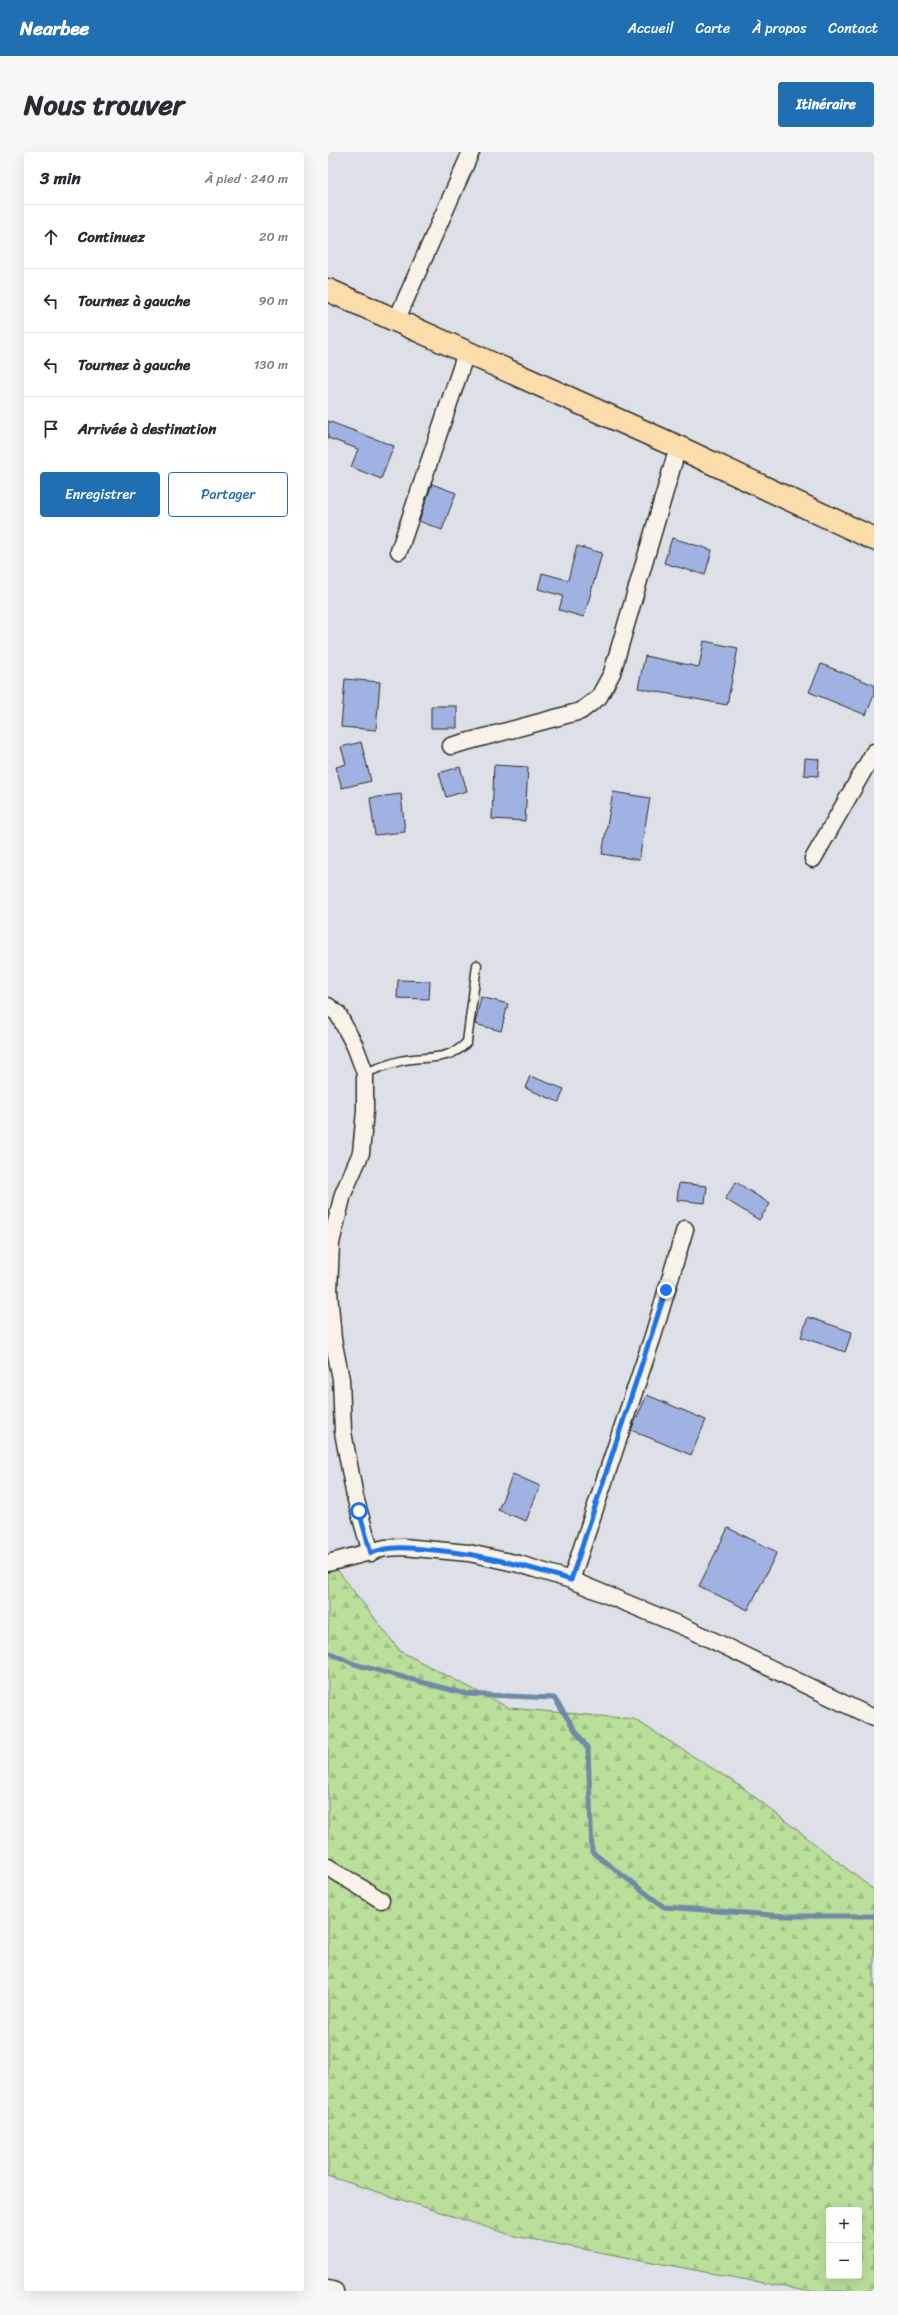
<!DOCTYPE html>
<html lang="fr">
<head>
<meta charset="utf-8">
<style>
  body { margin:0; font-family:Sriracha,sans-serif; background:#f7f7f7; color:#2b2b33 }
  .controls { position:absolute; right:12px; bottom:12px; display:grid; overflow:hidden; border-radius:4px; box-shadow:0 4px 16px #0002 }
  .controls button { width:36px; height:36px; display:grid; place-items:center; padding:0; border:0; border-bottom:1px solid #e1e1e2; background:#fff; color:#2b2b33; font:20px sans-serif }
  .stop { position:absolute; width:12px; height:12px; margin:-9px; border:3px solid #1a73e8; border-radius:50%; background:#fff }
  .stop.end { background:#1a73e8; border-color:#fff; box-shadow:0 1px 4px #0008 }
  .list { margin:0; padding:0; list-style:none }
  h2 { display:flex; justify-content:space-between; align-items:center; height:52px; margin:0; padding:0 16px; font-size:17px }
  h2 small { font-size:13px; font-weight:400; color:#7c7c81 }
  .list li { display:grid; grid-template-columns:26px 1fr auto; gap:12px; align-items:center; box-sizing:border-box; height:64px; padding:0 16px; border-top:1px solid #e1e1e2 }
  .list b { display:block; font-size:15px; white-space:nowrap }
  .list em { font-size:13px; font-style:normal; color:#7c7c81 }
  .actions { display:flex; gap:8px; padding:12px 16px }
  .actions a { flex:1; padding:9px 0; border:1px solid #1f6fb2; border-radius:4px; text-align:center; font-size:14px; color:#1f6fb2 }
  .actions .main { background:#1f6fb2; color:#fff }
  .icon { flex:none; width:22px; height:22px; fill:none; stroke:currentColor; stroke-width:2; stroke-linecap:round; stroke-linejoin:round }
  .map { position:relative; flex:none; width:546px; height:2139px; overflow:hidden; border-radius:4px }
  header { display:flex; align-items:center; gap:24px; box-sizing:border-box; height:56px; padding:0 20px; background:#1f6fb2; color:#fff }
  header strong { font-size:19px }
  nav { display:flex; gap:22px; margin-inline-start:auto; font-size:14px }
  .intro { display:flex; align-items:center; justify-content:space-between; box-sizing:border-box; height:96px; padding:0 24px }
  h1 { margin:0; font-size:28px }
  .button { padding:10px 18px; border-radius:4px; background:#1f6fb2; color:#fff; font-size:14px; font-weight:700 }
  main { display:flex; gap:24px; padding:0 24px }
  aside { flex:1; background:#fff; border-radius:4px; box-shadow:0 4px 16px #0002 }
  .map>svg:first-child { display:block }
</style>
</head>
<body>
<header>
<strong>Nearbee</strong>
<nav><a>Accueil</a><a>Carte</a><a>À propos</a><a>Contact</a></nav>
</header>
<div class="intro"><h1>Nous trouver</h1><a class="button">Itinéraire</a></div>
<main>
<aside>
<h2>3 min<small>À pied · 240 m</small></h2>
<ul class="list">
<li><svg class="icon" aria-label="ahead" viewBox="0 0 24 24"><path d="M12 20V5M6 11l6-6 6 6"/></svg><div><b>Continuez</b></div><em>20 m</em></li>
<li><svg class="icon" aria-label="left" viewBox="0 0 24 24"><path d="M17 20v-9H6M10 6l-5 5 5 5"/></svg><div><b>Tournez à gauche</b></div><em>90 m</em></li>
<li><svg class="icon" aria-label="left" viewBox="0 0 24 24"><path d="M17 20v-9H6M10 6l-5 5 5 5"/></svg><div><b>Tournez à gauche</b></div><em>130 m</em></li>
<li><svg class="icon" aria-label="arrive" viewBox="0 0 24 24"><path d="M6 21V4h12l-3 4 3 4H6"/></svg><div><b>Arrivée à destination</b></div></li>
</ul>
<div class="actions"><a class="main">Enregistrer</a><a>Partager</a></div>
</aside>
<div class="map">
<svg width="546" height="2139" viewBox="0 0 546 2139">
  <defs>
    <pattern id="forest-firs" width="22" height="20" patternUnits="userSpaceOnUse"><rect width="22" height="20" fill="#b9df9a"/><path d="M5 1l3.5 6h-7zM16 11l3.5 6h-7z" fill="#9fc085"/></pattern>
  </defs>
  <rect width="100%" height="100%" fill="#dde0e6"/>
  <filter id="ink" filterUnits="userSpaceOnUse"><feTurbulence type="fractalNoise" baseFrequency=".025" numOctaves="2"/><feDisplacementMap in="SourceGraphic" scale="8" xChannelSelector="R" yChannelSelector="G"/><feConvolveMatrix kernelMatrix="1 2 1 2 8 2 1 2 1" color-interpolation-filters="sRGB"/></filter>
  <g filter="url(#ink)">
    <path fill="url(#forest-firs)" stroke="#728562" fill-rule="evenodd" d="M0,1406l72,93 109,57 125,11 108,68 132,103v401h-68l-292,-55 -186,-60zM501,2058h30v66h-30z"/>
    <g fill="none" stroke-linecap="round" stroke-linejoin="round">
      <path stroke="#6f8aa5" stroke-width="5" d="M0,1500l26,12 112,30 88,4 34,51 4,103 72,55 121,9h89"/>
    </g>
    <path fill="#a0b2e1" stroke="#2b2b2b" d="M0,269l66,25 -13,33 -30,-12 7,-18 -30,-11z
      M104,332l24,9 -14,37 -23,-9z
      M344,386l40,12 -7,25 -41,-12z
      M249,394l25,7 -18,64 -25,-7 4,-14 -25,-7 4,-16 26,7z
      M376,489l34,7 -11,57 -89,-17 7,-32 54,11z
      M493,512l53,21v10l-8,20 -57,-23z
      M17,527l35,3 -4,48 -35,-3z
      M103,554h26v22h-26z
      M33,590l10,39 -29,7 -6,-21 10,-3 -5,-17z
      M477,606l14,1 -1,17 -14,-1z
      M166,613l34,2 -3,54 -33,-2z
      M132,615l7,24 -21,6 -7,-24z
      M285,640l37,6 -11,62 -37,-6z
      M73,642l4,38 -30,3 -5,-37z
      M70,828l32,1 -1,18 -32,-1z
      M153,845l27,7 -7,27 -26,-7z
      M202,924l34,13 -5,13 -34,-14z
      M408,1030l34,22 -11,16 -34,-21z
      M351,1031l28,3 -2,17 -28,-3z
      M480,1165l44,15 -7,20 -44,-15z
      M319,1243l59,25 -15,35 -60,-25z
      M185,1322l27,12 -14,35 -28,-11z
      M400,1376l49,24 -29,58 -49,-24z"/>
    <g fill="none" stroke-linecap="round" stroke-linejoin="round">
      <g stroke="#2b2b2b" stroke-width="11">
        <path id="service" d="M37,921c11,-4 23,-9 35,-12 24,-6 48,2 67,-19l10,-77"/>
      </g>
      <g stroke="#2b2b2b" stroke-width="19">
        <path id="minor" d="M68,169l75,-169
          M71,399l67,-198
          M123,594l130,-35 18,-14 13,-24 66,-226
          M485,707l61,-107
          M0,854l10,8 17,32 10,27v38l-4,42 -18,41 -12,49 -2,49 4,47 8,40 2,53 12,65 16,56
          M0,1411l57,-15 18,-1 66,6 50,11 52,16 118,49 185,89
          M243,1428l82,-244 32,-107
          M0,1715l53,33
          M0,2137l7,2"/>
      </g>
      <g stroke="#2b2b2b" stroke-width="25">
        <path id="trunk" d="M0,138l350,157 196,92"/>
      </g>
      <use href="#service" stroke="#f7f3e8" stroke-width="8"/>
      <use href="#minor" stroke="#f7f3e8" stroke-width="16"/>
      <use href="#trunk" stroke="#fbddab" stroke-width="22"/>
    </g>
  </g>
  <g fill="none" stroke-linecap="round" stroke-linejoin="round" filter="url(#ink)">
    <path stroke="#1a73e8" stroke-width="5" d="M31,1359l12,42c21,-8 41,-5 63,-3 48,4 91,16 137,30l95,-290"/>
  </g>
</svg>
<div class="controls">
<button>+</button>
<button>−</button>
</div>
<div class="stop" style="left:31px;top:1359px"></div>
<div class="stop end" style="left:338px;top:1138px"></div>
</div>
</main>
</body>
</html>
